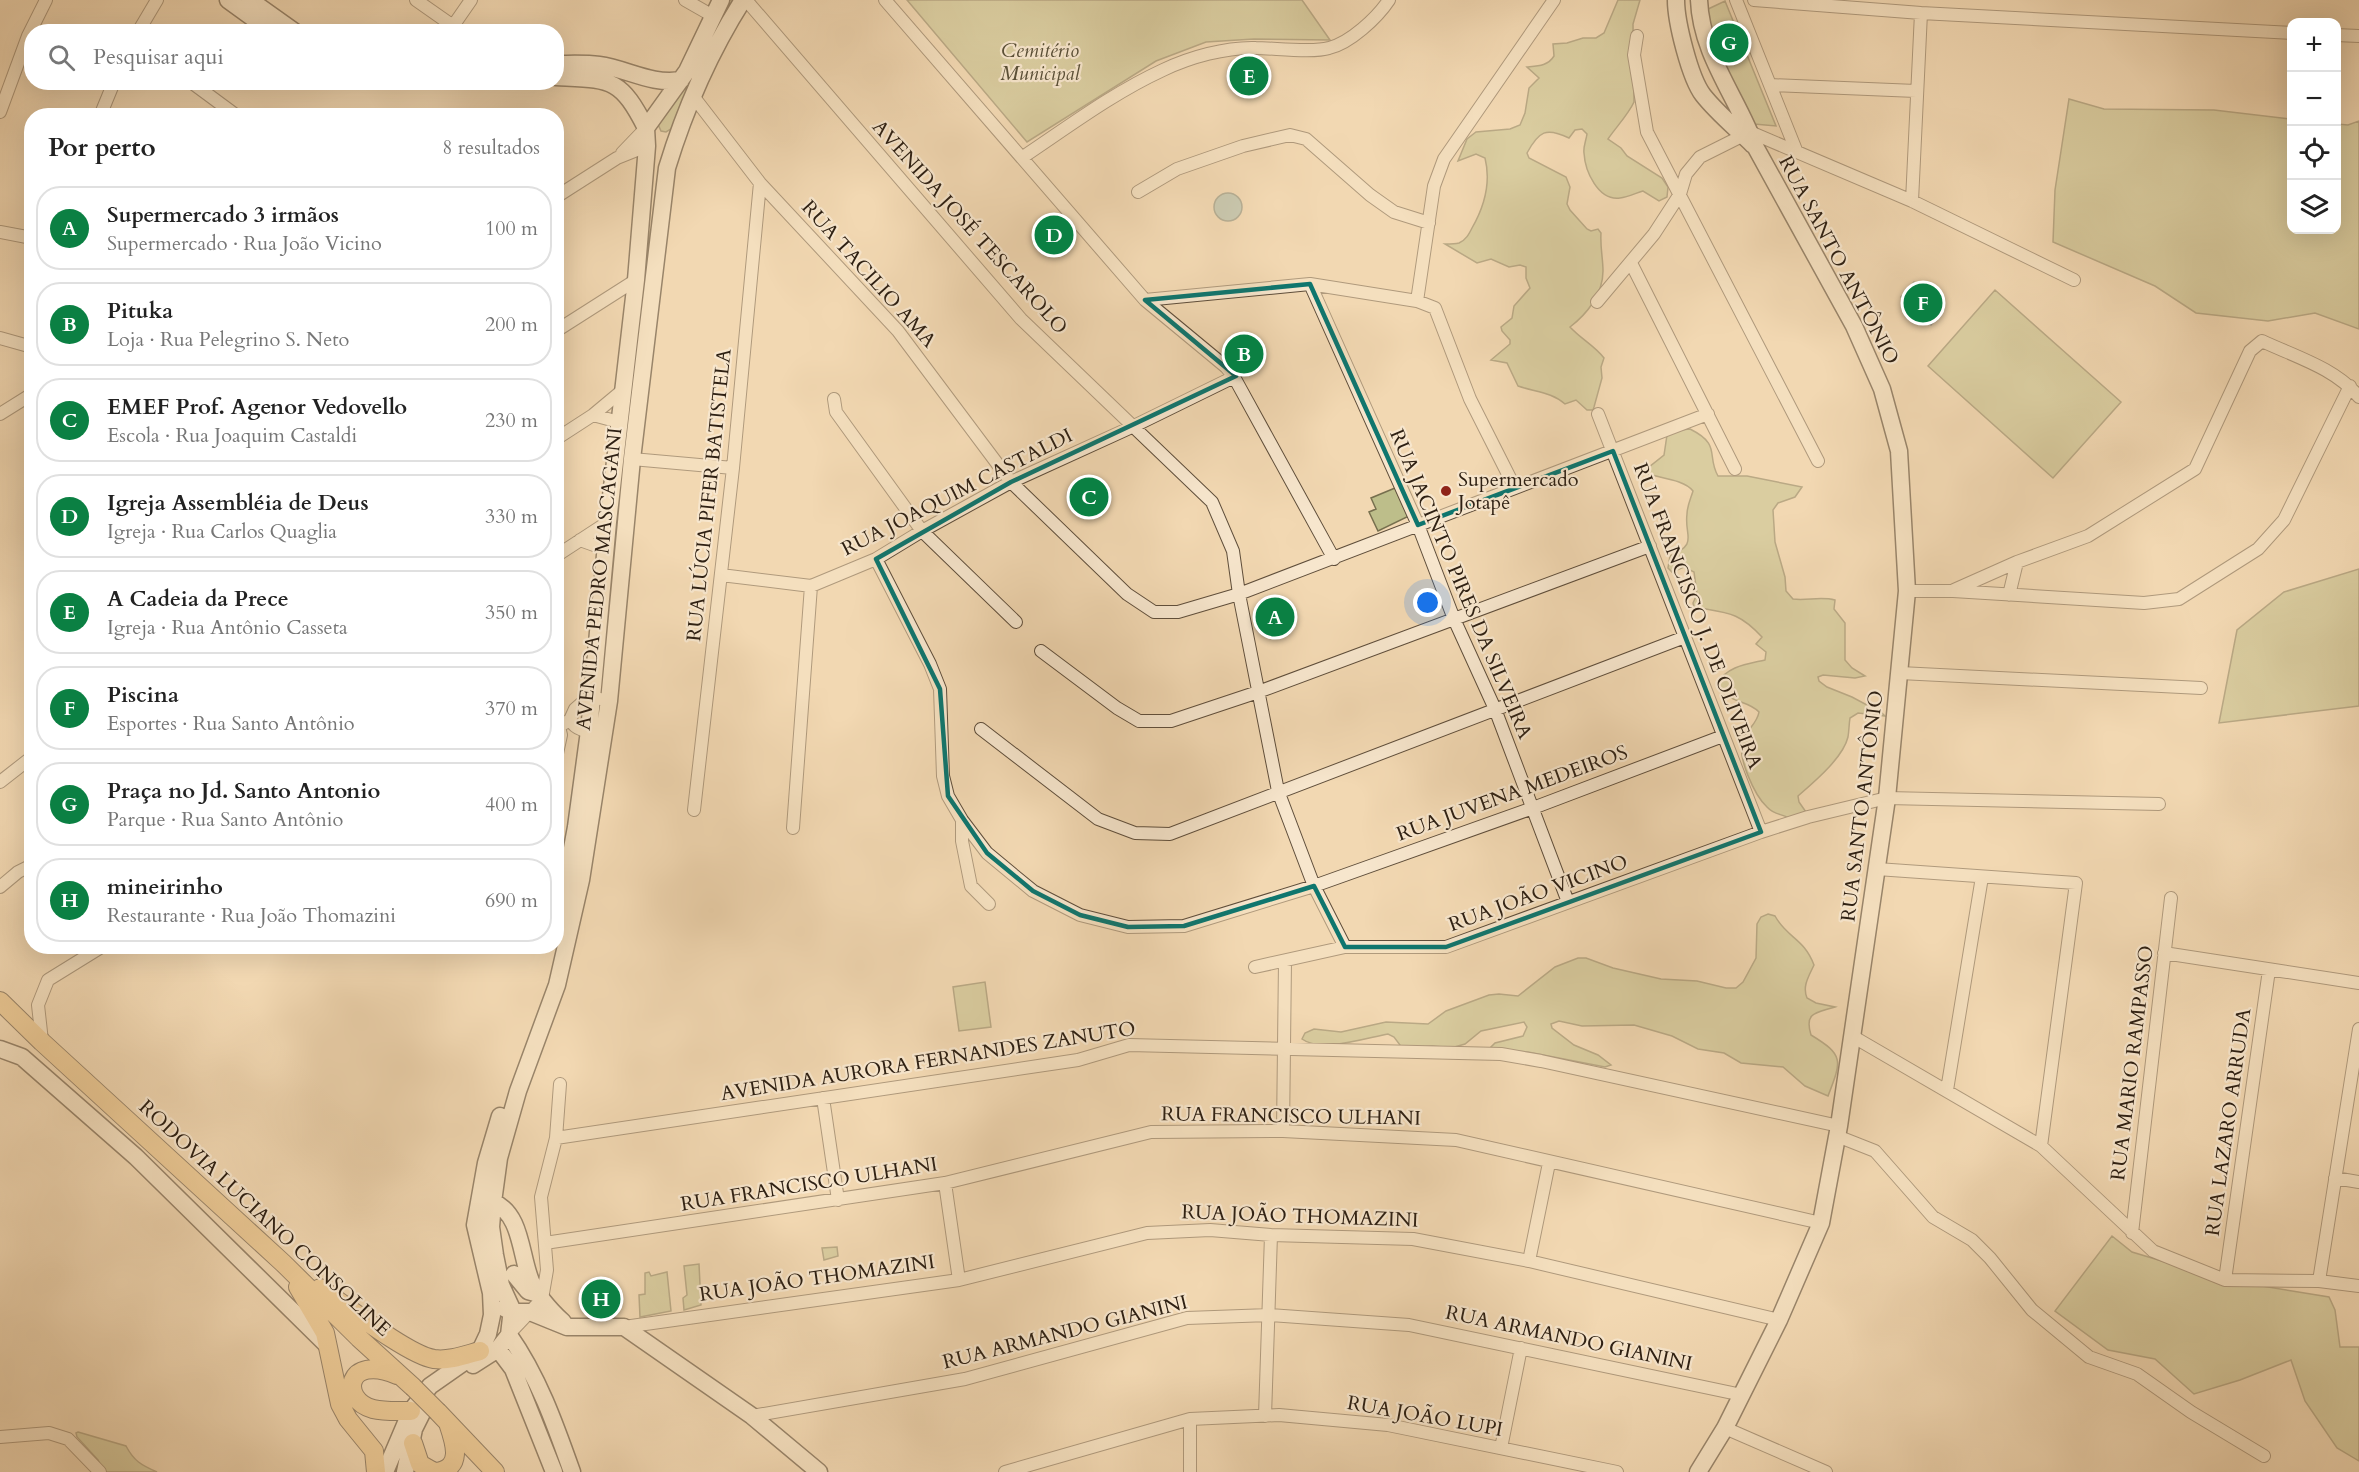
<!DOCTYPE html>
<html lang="pt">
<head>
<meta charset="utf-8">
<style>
  body { margin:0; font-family:Cardo,serif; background:#f6f6f6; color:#222 }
  .controls { position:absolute; right:18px; top:18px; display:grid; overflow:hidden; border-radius:12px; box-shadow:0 6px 24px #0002 }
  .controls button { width:54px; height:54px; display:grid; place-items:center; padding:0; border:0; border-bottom:2px solid #e0e0e0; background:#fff; color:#222; font:30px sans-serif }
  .you { position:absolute; left:1428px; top:603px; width:21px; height:21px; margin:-15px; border:4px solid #fff; border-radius:50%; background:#1a73e8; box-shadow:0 0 0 9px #1a73e833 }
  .badge { display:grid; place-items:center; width:39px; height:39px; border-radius:50%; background:#0b8043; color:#fff; font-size:20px; font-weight:700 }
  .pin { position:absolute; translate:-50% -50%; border:3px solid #fff; box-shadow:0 2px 6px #0006 }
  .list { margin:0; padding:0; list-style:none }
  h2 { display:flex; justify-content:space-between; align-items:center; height:78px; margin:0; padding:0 24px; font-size:26px }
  h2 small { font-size:20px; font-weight:400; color:#767676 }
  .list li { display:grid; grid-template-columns:39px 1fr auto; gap:18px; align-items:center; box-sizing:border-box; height:84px; margin:0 12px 12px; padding:0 12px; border:2px solid #e0e0e0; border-radius:24px }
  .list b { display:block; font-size:22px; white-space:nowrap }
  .list p { margin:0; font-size:20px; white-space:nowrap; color:#767676 }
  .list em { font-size:20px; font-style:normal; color:#767676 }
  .icon { flex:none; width:33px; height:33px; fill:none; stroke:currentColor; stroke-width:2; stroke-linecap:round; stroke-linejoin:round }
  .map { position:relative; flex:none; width:2359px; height:1472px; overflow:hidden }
  .search { position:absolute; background:#fff; box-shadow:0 6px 24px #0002; left:24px; top:24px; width:540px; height:66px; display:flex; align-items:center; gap:15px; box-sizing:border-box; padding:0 21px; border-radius:24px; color:#767676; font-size:22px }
  .panel { position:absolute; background:#fff; box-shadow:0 6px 24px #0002; left:24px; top:108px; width:540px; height:846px; border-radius:24px }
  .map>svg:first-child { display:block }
</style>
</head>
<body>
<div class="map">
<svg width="2359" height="1472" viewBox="0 0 2359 1472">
  <rect width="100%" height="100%" fill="#f2d8b2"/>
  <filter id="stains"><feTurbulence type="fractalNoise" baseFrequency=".00333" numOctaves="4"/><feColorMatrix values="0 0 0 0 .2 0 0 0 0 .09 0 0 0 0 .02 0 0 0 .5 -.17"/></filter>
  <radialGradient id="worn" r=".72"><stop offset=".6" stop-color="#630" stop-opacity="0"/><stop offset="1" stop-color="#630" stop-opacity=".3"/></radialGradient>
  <path fill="#bdbe8a" stroke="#766f4e" stroke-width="1.5" d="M730,0h5l-64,129 -5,3 -5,-1 -4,-9 34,-46z
    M907,0h395l28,40 -76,-1 -48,3 -50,19 -129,81z
    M1618,0h22l-7,24 1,78c-6,13 -18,25 -26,37l13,9 6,8 35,22 6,9 -1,10 -8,4 -16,-10c-7,2 -15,6 -23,7 -22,3 -35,-27 -36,-45 -1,-6 2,-12 3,-19l-5,-5 -7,1 -6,8c-23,-11 -30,-7 -42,15l2,5 37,19 4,10 -3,17 3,6 17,19 4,2 7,-2 3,4c-1,14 2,25 2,38 0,23 -16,43 -33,56 11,12 25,19 34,31l-3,9 1,11 -8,29 -1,3h-6l-11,-10 -11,4c-13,-12 -30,-12 -47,-18l-11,-23 -16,-3 19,-16v-4l-8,-9 -1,-4 11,-9 2,-12 16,-18 -4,-10v-11l-6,-2 -11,2 -18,-8 -14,4 -32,-19c4,0 10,0 14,-1 7,-3 10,-9 13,-15 12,-21 19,-46 13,-70l-9,-4 -18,7 9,-22 9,-7 34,-3 10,-4 5,-12 4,-25 10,-10 -12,-11c11,-1 21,-1 27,-11l-1,-12 14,-1 16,-5h13l8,-5z
    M1725,1l51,125 -22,-2 -26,-48 -24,-65z
    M2069,99l35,10 110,1 77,9 1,111h44l1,-106 11,1 11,-4v208l-44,-16 -47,8 -72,-8 -41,-27 -102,-44 2,-52z
    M1995,290l126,112 -68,76 -125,-112z
    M1690,429c32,16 16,26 28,47h29l55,11 -7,10 -17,6 -5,7 2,32 10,35 1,14 7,8c14,2 27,-3 42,1l-1,9 11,14v37l7,8 13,8 -10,2 -32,-3 -5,2 1,4 8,6 25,10 30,16 3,3 -27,-3 -8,5c-1,6 -1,13 -2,19 -5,21 -34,45 -50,59l1,6 9,13 -11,10c-12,-14 -20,-7 -30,-18 -12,-11 -31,-51 -24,-67 4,-11 14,-16 16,-28 -12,-13 -36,-9 -41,-29 9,-17 30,-19 47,-23l1,-8 -10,-8 6,-7c-24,-26 -35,-24 -68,-30l-1,-4 4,-9 -3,-22 -10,-5 -12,5 -4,-4 2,-12c29,-13 14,-19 17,-42 0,-8 4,-16 6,-23 -8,-11 -32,-13 -45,-17l-4,-3 20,-16 3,-20 3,-4z
    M1395,488l14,28 -31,15 -9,-19 7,-3 -5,-11z
    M2359,569v137l-140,17 18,-93 47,-38z
    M1768,914l7,2c12,22 29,22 39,49 -5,11 -12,21 -7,33l9,5 19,4c-19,6 -31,5 -24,28 33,20 31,25 17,61l-23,-10 -22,-19 -42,-4 -17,-10 -26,-4 -26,-13 -38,-11 -52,1 -23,-5 -8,3 1,4 22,17 24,10 13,10 -6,2 -77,-15 -39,-3 6,-6 28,-7 4,-9 -3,-5 -43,9 -16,13 -14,4 -19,-2 -29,3 -9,-12 -6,-3c-22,4 -67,19 -86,5l3,-6 9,-4 27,3 45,-10 42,2 18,-13 43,-16 10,-1 19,2 37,-29 23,-9h8l27,10 48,11 36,2 29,7h10l7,-6 13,-24 1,-34 4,-7z
    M985,982l6,45 -32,4 -6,-44z
    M2112,1236l20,16 93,28 104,17 6,13 5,37h19v114l-22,-13 -32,-47 -14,-41 -51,20 -46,14 -39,-35 -47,-9 -53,-39z
    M837,1247l1,9 -14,4 -2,-12z
    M699,1264l2,41 -17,5 -1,-12 4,-3 -3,-29z
    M649,1272l2,4 16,-4 4,39 -31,6 -1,-22 6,-1v-21z
    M78,1432l48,14c8,15 15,19 31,26h-53l-6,-12 -21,-23 -1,-4z"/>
  <path fill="#9bb9b0" stroke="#6f7c71" stroke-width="1.5" d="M1214 207a14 14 0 1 1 28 0a14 14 0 1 1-28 0Z
    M1914,282l30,27 -13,16 -30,-28z"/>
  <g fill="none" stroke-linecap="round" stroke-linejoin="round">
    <path stroke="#646c62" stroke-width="1.5" d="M1914,292l20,16 -2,7h-4l-17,-16v-4z"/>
    <g stroke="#5f4e3b" stroke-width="14">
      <path id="street" d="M416,0l37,26 2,6
        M685,0l28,16
        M746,0l275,319 191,183 21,49 6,43 39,197 36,95 31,61
        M885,0l260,300 165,-16 107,17 18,7 35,91 45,89
        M1736,0l60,150
        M1754,0l167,13 371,20
        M453,26l18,-26
        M138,32l19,-32
        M2336,35l23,1
        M1637,36l-3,19 13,77 171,329
        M191,82l46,34
        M1770,85l146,6
        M693,96l67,87 138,148 113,151 116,112 27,18h24l61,-18 469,-180
        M0,112l28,-76 18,-36
        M100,116l14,-34
        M622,153l24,-25
        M1023,157c45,-30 90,-64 140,-87 27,-13 63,-23 93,-22 18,0 57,5 73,0 21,-5 48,-30 60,-48
        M1138,192l39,-23 66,-23 47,-11 16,4 64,56 24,17 35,11
        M556,197l61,-39 30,-12
        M1912,201l9,-188
        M0,232l32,6
        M1631,263l104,206
        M1310,284l108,241 36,94 41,90 73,193
        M1145,300l81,67 8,10 100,182
        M1417,301l17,-115 10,-27 110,-159
        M1597,302l57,-68 26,-40 6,-20 14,-17 50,-25 162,69 162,79
        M556,331l80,-51
        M0,338l32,9
        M834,399l2,13 86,119 94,91
        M0,414l32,-20
        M1598,414l163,418
        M593,415l26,7
        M556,439l37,-24 30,-25
        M632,459l101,9
        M580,540l25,9
        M556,556l52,-34
        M876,559l54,105 10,25 3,87 5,20 14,24 25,33 46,38 47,24 48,12 56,-1 130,-40 219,-78 190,-72
        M721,575l90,11 65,-27 46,-28 89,-49 123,-56 100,-49
        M1954,590l63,-28 71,-26 107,-67 55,-118 12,-10c34,16 73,27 97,56
        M1907,591h46l191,12 35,-4 79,-50 26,-29 66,-134
        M2009,595l8,-33
        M1041,651l76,57 22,13h32l87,-29 392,-146
        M1900,673l301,15
        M570,720c6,11 16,11 27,11
        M556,728l14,-8 5,-11 8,-7 13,-4 13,3
        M981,729l117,90 37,14 35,1 515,-197
        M556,758l5,-23 -2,-8
        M0,782l32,-25
        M694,810l39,-342 27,-285
        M962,820v21l9,45 18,18
        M793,828l18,-242
        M1877,869l199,14 -35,263
        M0,887l18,-15 14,-7
        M2164,953l195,30
        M1255,967l90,-20h101l315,-115 47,-15 79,-19 272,6
        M1852,1036l189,110 112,105 72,29 94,1 40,5
        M42,1041l-4,-36 10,-25 55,-34
        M1947,1090l35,-213
        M823,1098l15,102
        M1283,1131l2,-170
        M1837,1136l38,15 58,66 39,23 18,18 42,52 57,47 48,17 54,38 73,44
        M556,1138l522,-78 51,-15 372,9 40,7 298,65
        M2335,1178l24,4
        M945,1183l14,97
        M2132,1233l39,-335
        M545,1243l400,-60 206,-51 132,-1 173,9 365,83
        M1529,1261l20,-98
        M2225,1280l44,-310
        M2319,1281l40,-252
        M624,1327l335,-47 188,-47 63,-3 61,5 142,4 116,22 250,59
        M509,1334l33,-35 5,-29 -6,-73 15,-59 4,-54
        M752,1416l213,-37 222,-61 82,-3 140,10 333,70
        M1265,1416l6,-181
        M1190,1419v53
        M1725,1428l101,44
        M0,1437l49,-4 19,6 32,33
        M1501,1448l20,-100
        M1005,1472l185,-53 89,-4 109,10 229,47"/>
    </g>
    <g stroke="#2e2013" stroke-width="19">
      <path id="secondary" d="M228,0l44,32
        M250,0l45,32
        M1676,0c0,22 14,78 27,95 15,19 33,33 50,50
        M556,64c14,0 29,-1 43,1 29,4 52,20 82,15
        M556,77c55,3 64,0 90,51
        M556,934l20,-107 13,-96 19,-209 28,-242 11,-134 -1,-18 41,-57 34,-71
        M0,1049l22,8 114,100 191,188
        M483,1206l10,-4c29,12 27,53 38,79 7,16 19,29 32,41
        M514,1274l14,17 7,2
        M504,1308l8,4h18l37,15h57l128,89 67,56
        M498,1349l15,20 41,103
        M473,1365l25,-16 11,-14
        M385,1472l26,-61 19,-25 50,-35 8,-17 4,-19 -1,-22 -16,-68 11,-62 14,-47
        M405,1472l9,-43 8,-16
        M572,1472c-17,-48 -34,-96 -63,-137l3,-26 -11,-24 -6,-30 -4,-28 2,-25 6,-44 19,-67 39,-106 24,-105 28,-179 23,-242 35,-291c18,-59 43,-116 76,-168
        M1698,1472l27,-44 54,-108 42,-97 18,-97 48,-328 20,-207 -8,-140 -17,-62 -28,-63 -98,-178c-18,-50 -55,-93 -57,-148"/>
    </g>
    <g stroke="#2e2013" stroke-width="20">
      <path id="primary" d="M0,1001l42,41 241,221 76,75 54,49
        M298,1287l27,46 15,71 8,15 26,32 2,21
        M320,1288c25,17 88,67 114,71 16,2 31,-4 46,-8
        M397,1375c-51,-22 -58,25 -24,34 12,3 25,2 38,2
        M438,1412l57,60
        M413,1443l7,21 14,8
        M435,1472c30,-3 19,-31 13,-49"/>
    </g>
    <use href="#street" stroke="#f7e6cd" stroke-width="12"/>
    <use href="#secondary" stroke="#f7e6cd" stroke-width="16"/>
    <use href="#primary" stroke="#e9bc79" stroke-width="18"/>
    <g stroke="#2e2013" stroke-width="20" stroke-linecap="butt">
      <path id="primary-bridge" d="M413,1387l25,25"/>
    </g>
    <use href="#primary-bridge" stroke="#e9bc79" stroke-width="18"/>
  </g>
  <path d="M0 0H2359V1472H0ZM1310,284l108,241 195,-74 148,381 -315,115h-101l-31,-61 -130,40 -56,1 -48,-12 -47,-24 -46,-38 -39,-57 -8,-107 -64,-130 135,-77 225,-106 -91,-76z" fill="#f2d8b2" fill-opacity=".55" fill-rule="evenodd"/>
  <path fill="none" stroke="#0f766e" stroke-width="4.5" stroke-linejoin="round" d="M1310,284l108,241 195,-74 148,381 -315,115h-101l-31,-61 -130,40 -56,1 -48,-12 -47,-24 -46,-38 -39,-57 -8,-107 -64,-130 135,-77 225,-106 -91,-76z"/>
  <circle fill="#8f2418" stroke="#f7e6cd" stroke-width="2" cx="1446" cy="491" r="6"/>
  <g text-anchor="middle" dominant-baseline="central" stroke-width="4.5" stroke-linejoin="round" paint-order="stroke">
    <g font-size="20" font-style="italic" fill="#594f37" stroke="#f7e6cd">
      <text x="1040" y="50">Cemitério<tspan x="1040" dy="23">Municipal</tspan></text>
    </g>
    <g font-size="20" fill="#2e2013" stroke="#f7e6cd">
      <text transform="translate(970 227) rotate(48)">AVENIDA JOSÉ TESCAROLO</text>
      <text transform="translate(1839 260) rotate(62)">RUA SANTO ANTÔNIO</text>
      <text transform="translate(869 274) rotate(48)">RUA TACILIO AMA</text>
      <text transform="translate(957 492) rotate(-27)">RUA JOAQUIM CASTALDI</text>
      <text transform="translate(709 495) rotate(-84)">RUA LÚCIA PIFER BATISTELA</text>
      <text transform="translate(599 579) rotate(-84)">AVENIDA PEDRO MASCAGANI</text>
      <text transform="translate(1461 584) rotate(67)">RUA JACINTO PIRES DA SILVEIRA</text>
      <text transform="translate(1698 616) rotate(69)">RUA FRANCISCO J. DE OLIVEIRA</text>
      <text transform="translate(1512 793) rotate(-20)">RUA JUVENA MEDEIROS</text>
      <text transform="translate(1862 806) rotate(-83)">RUA SANTO ANTÔNIO</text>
      <text transform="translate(1538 893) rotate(-20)">RUA JOÃO VICINO</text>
      <text transform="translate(928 1061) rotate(-9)">AVENIDA AURORA FERNANDES ZANUTO</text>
      <text transform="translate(2132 1063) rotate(-83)">RUA MARIO RAMPASSO</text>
      <text transform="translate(1291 1116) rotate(1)">RUA FRANCISCO ULHANI</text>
      <text transform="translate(2228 1122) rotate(-82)">RUA LAZARO ARRUDA</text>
      <text transform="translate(809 1184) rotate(-9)">RUA FRANCISCO ULHANI</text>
      <text transform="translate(1300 1216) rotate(2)">RUA JOÃO THOMAZINI</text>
      <text transform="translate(265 1218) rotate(43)">RODOVIA LUCIANO CONSOLINE</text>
      <text transform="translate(817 1278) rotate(-8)">RUA JOÃO THOMAZINI</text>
      <text transform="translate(1065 1332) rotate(-14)">RUA ARMANDO GIANINI</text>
      <text transform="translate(1569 1338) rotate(12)">RUA ARMANDO GIANINI</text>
      <text transform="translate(1425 1416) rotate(10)">RUA JOÃO LUPI</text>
    </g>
    <g font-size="20" fill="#2e2013" stroke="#f7e6cd" text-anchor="start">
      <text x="1458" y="479">Supermercado<tspan x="1458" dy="23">Jotapê</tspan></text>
    </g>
  </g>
  <rect width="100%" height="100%" filter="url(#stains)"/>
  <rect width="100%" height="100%" fill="url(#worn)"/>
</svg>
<div class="controls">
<button>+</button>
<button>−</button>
<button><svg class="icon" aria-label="locate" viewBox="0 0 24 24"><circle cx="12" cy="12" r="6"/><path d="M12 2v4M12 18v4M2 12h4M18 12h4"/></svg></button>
<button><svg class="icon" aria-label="layers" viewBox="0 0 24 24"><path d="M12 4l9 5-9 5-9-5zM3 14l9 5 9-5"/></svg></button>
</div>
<div class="you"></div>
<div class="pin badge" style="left:1275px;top:617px">A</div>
<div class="pin badge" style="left:1244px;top:354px">B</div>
<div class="pin badge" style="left:1089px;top:497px">C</div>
<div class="pin badge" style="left:1054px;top:235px">D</div>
<div class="pin badge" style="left:1249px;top:76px">E</div>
<div class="pin badge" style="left:1923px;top:303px">F</div>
<div class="pin badge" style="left:1729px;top:43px">G</div>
<div class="pin badge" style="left:601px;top:1299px">H</div>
<div class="search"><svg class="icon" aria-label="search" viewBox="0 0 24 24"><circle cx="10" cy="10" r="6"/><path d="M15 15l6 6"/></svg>Pesquisar aqui</div>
<section class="panel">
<h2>Por perto<small>8 resultados</small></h2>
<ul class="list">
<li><span class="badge">A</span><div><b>Supermercado 3 irmãos</b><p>Supermercado · Rua João Vicino</p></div><em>100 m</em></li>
<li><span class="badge">B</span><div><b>Pituka</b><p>Loja · Rua Pelegrino S. Neto</p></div><em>200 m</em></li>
<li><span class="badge">C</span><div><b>EMEF Prof. Agenor Vedovello</b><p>Escola · Rua Joaquim Castaldi</p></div><em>230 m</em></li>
<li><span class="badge">D</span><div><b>Igreja Assembléia de Deus</b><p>Igreja · Rua Carlos Quaglia</p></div><em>330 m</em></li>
<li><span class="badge">E</span><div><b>A Cadeia da Prece</b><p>Igreja · Rua Antônio Casseta</p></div><em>350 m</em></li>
<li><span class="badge">F</span><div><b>Piscina</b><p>Esportes · Rua Santo Antônio</p></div><em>370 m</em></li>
<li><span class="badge">G</span><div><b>Praça no Jd. Santo Antonio</b><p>Parque · Rua Santo Antônio</p></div><em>400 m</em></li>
<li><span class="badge">H</span><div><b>mineirinho</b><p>Restaurante · Rua João Thomazini</p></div><em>690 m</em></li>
</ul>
</section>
</div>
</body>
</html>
